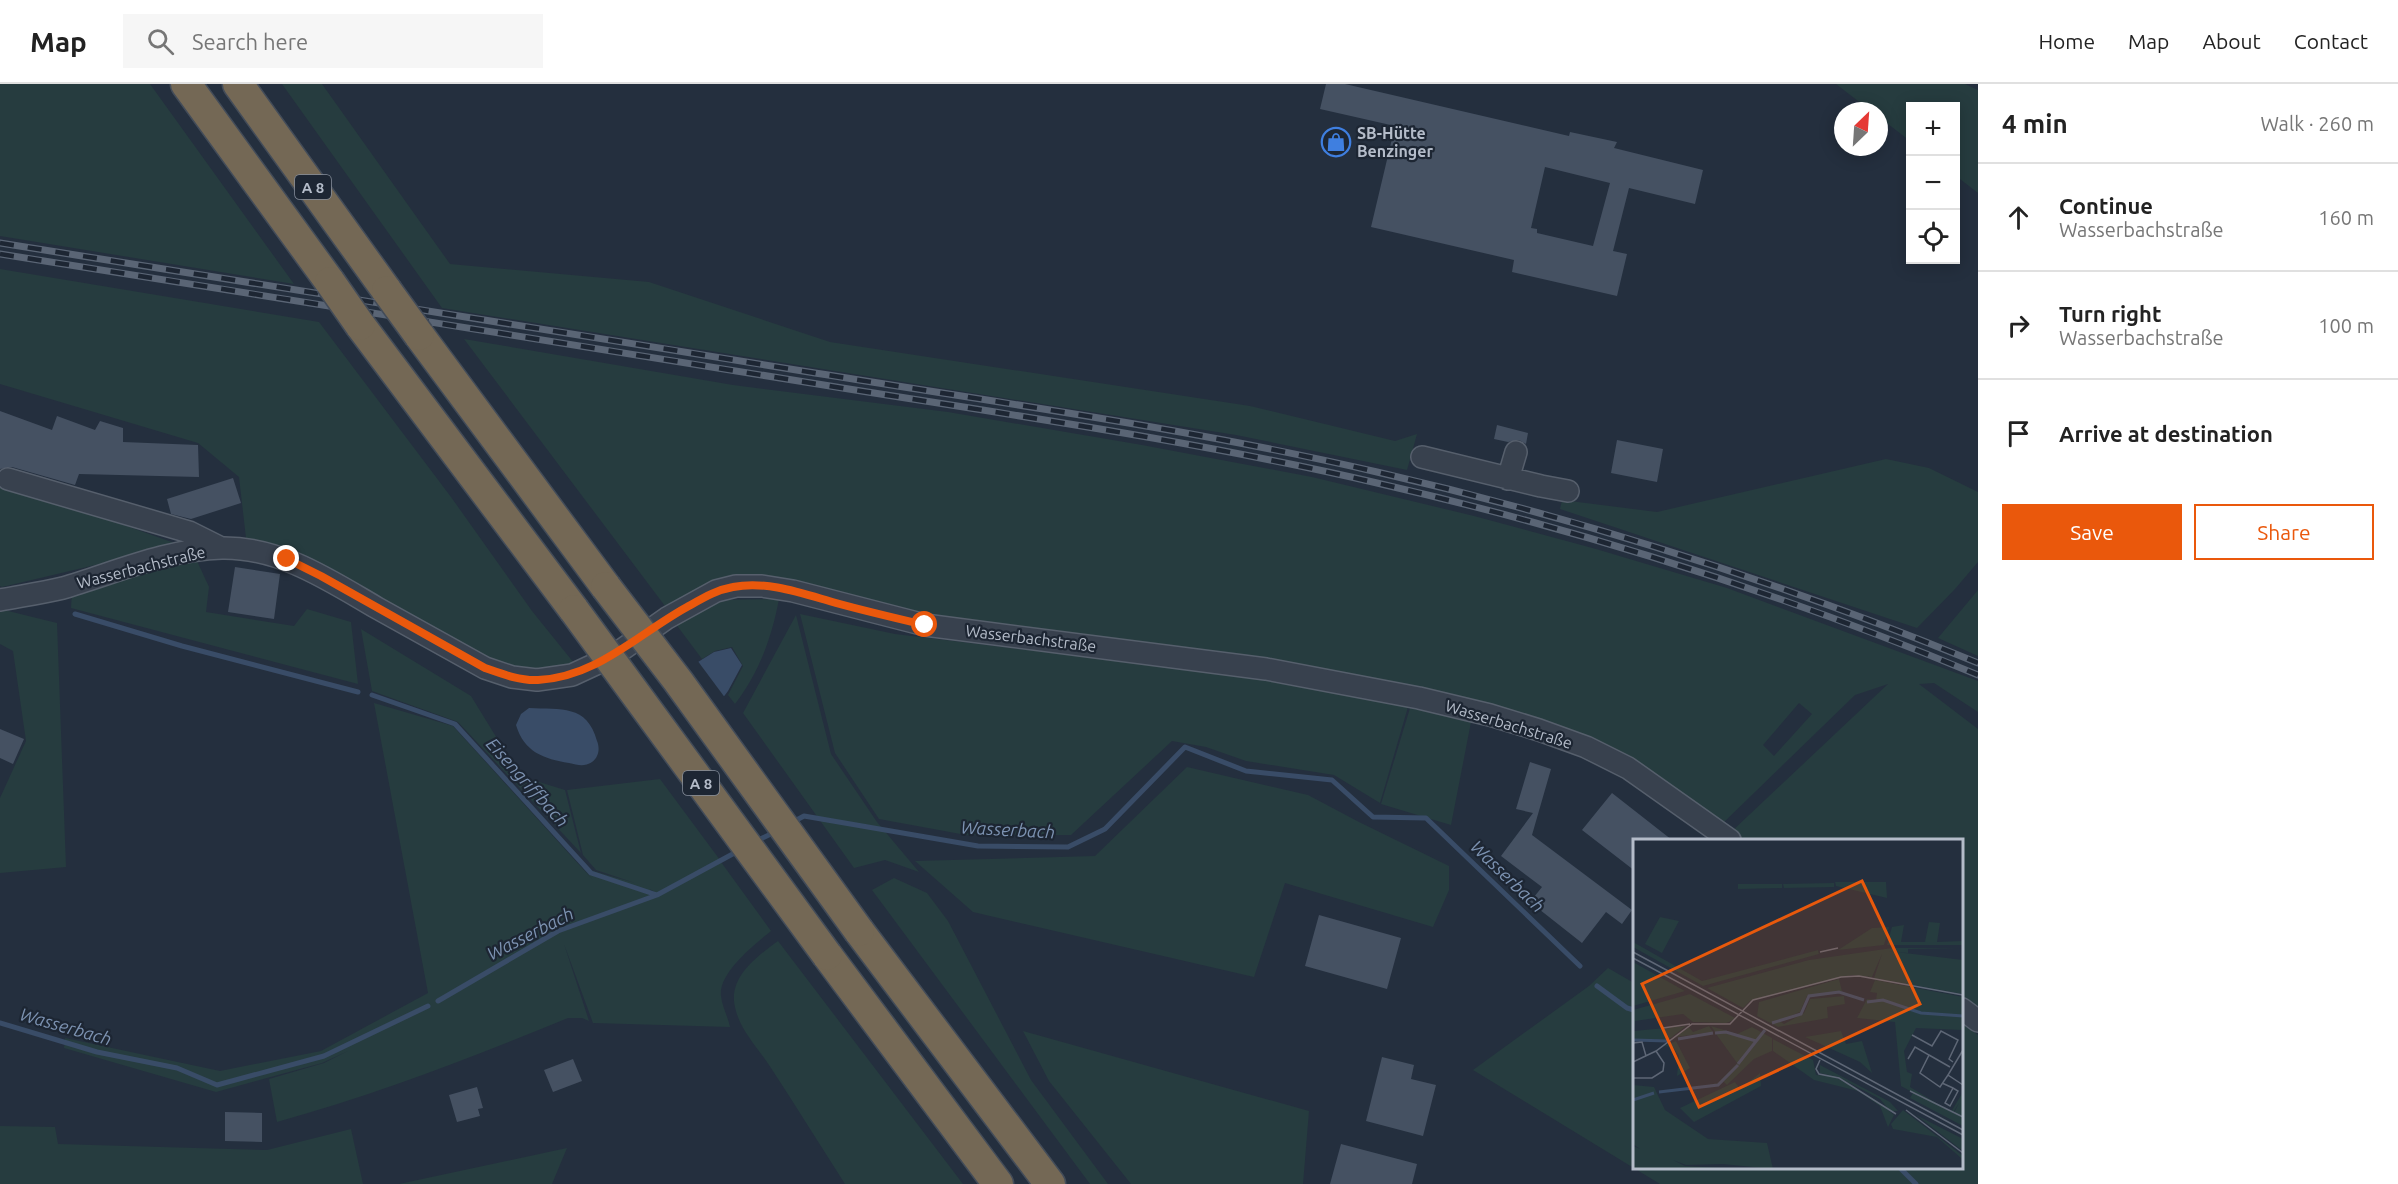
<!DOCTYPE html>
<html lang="en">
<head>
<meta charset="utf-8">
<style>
  body { margin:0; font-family:Ubuntu,sans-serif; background:#f6f6f6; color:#222 }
  .controls { position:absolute; right:18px; top:18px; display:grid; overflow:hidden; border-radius:0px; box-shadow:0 3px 15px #0003 }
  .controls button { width:54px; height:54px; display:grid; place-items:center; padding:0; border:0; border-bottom:2px solid #e0e0e0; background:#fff; color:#222; font:30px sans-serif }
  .compass { position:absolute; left:1834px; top:18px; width:54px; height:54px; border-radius:50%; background:#fff; box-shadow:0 3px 15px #0003; rotate:25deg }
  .stop { position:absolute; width:18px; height:18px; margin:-14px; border:4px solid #ea580c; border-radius:50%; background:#fff }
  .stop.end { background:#ea580c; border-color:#fff; box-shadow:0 2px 6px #0008 }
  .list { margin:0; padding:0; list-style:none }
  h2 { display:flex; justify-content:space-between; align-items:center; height:78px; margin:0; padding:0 24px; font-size:26px }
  h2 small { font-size:20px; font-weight:400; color:#767676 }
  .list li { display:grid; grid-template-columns:39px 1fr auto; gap:18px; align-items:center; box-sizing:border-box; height:108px; padding:0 24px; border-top:2px solid #e0e0e0 }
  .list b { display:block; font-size:22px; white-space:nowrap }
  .list p { margin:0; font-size:20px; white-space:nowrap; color:#767676 }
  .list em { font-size:20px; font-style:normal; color:#767676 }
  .actions { display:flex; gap:12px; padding:18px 24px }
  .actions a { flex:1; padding:14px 0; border:2px solid #ea580c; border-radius:0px; text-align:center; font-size:21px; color:#ea580c }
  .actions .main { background:#ea580c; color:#fff }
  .icon { flex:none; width:33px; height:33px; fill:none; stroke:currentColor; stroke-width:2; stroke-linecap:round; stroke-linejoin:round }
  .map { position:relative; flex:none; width:1978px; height:1100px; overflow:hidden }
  header { display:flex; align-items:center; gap:36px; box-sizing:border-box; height:84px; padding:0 30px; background:#fff; border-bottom:2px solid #e0e0e0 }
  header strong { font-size:28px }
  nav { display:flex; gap:33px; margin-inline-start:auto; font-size:21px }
  .search { width:420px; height:54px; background:#f6f6f6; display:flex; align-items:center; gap:15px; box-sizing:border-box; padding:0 21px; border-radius:0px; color:#767676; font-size:22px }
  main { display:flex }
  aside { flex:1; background:#fff }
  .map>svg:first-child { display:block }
</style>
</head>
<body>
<header>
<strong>Map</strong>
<div class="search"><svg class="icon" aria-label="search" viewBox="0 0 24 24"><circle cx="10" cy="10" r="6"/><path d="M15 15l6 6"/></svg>Search here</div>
<nav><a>Home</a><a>Map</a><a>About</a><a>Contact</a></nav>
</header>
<main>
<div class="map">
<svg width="1978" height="1100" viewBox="0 0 1978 1100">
  <rect width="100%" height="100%" fill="#242f3e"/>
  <path fill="#263c3f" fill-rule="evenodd" d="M0,0h150l144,200 -294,-48z
    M282,0h40l128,180 199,18 181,60 420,64 145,35 22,-7 -10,36 -171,-35 -794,-127z
    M1836,0h129l13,6v103l-22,-17v-70h-46v35l-31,-24v-6h-8z
    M0,185l319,53 132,175 81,114 46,57 -64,5 -216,-116 -52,-19 -7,-61 -41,-34 -198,-59z
    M464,255l269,46 215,27 194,33 170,32 162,39 122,33 131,39 251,93v31l-44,-29 -15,1 59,45v287l-16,-12v-164h-222l-10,-7 158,-149 -33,11 -134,130 -181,-102 -831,-138 -44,21zM1799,619l13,11 -38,42 -11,-11z
    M1886,375l43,9 49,24v70l-23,27 -38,39 -357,-119 2,-9 95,12z
    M0,397l180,64 -178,42 -2,-1z
    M197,477l12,26 -3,25 88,14 13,-17 44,13 7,62 -287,-76 1,-16z
    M1978,506v66l-40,-18z
    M779,515c-7,38 -20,74 -44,105l-7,-9 15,-29 -11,-19 -17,4 -13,8 -27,-36 40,-23z
    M0,525l57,14 9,244 -66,6v-75l26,-57 -13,-90 -13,-7z
    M800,530l95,20 402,48 111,25 -28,96 -46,-28 -88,-14 -40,-14 -34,-6 -101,94h-105l-87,-16 -44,-66z
    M796,531l35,139 46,68 42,50 -34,-12 -31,8 -111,-155z
    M361,545l110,67 35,57 20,25 39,12 16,63 -123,-131 -86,-31z
    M374,619l79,23 140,154 -10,-12 52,15 -39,-13 -13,-15 -16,-65 93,-11 60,81 -63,34 -7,-5 5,8 66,-35 50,69c-16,13 -53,42 -50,65 1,10 7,21 9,31l-137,-4 -29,-79 25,77 -7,-3h-14c-97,40 -190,76 -291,104l-8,-43 55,-16 24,-12 -26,12 -106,29 -152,-44 1,-10 155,33 101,-20 107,-58z
    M1410,624l61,14 -20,103 -70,-21z
    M1187,683l121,28 51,27 90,44v24l-16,37 -148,-44 -31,94 -281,-65 -58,-51 180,-5z
    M894,794l33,15 21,28 83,159 77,104h-18l-218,-294z
    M778,857l185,243h-118c-25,-39 -49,-78 -74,-116 -14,-22 -34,-40 -37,-67 -2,-27 25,-46 44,-60z
    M1608,884l26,15v185h328v-145l16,12v149h-318l-187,-114 116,-84z
    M1023,947l286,80 -6,73h-172l-82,-103z
    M0,1042l55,1 3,17 209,6 84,-21 12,55h-363z
    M567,1064l-15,36h-153z"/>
  <path fill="#394c67" d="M731,564l11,17 -14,26 -15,20 -15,-49 16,-10z
    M529,624c32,2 58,-4 68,33 3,7 2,16 -5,21 -8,5 -14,3 -23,1 -25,-4 -45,-11 -53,-38l5,-11z"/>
  <path fill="#242f3e" d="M697,576l29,39 -11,14 -15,10 -16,-1 -15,-23 10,-22z"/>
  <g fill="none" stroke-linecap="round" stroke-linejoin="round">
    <path stroke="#394c67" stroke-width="5" d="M75,530l107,32 176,46
      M372,611l83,29 136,149 66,22
      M791,739l13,-7 174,30 90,1 37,-18 80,-82 61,24 86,9 41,37 53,1 154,148
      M756,757l19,-9
      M1597,902l30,22 7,2
      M438,917l120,-70 99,-36 83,-45
      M0,939l97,29 80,16 40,17 107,-29 104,-50
      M1900,1084l16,16"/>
  </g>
  <path fill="#455162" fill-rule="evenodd" d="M1326,0h19l224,52 1,-4 47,10 -3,6 89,22 -8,34 -66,-16 -16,63 14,3 -10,42 -105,-24 2,-12 -143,-33 24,-101 -75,-17zM1545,83l65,16 -17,63 -56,-13v-4l-6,-1z
    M0,327l52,19 5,-14 38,14 5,-9 23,7v14l75,3 1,32 -120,-3 -4,11 -63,-18 -12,2z
    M1497,341l31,8 -2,11 -7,-4 -11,2 -14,-3z
    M1617,356l46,9 -6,33 -46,-9z
    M233,394l8,25 -50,16 -20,-5 -4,-15z
    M235,483l45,7 -6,45 -46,-7z
    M0,645l24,10 -11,25 -13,-6z
    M1530,678l21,7 -19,66 100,75 -10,14 -16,-12 -24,31 -52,-41 12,-15 -41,-31 32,-43 -17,-4z
    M1612,709l60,47h-37v31l-53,-41z
    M1319,831l82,23 -14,51 -82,-23z
    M1382,973l32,8 -3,14 25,6 -13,51 -57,-15z
    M573,975l9,22 -29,11 -9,-22z
    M477,1003l6,21 -5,1 2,7 -23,6 -8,-27z
    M225,1028l37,1v29l-37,-1z
    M1341,1060l76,20 -5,20h-82z"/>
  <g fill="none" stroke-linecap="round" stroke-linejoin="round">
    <g stroke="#565f6c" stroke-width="24">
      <path id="minor" d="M1422,373l119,29 27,5
        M8,395l181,53 32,16
        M1508,395l8,-27
        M0,516c21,-4 42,-7 63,-12 51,-15 105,-39 159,-40 58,-1 107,32 155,60 36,20 72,40 108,60l27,9 25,3 35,-5 41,-19 54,-38 49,-27 20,-5h26l31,5 132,34 341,44 153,29 71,17 49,15 47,17 42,21 102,72
        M1962,925l16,12"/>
    </g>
    <g stroke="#434c59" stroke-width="33">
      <path id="highway" d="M186,0l144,198
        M238,0l149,207
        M360,241l214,285
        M419,251l187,252
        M859,847l191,253
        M827,871l171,229"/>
    </g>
    <use href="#minor" stroke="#38414e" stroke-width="21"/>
    <use href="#highway" stroke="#746855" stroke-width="30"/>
    <g stroke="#5a6575" stroke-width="7">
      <path id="rail" d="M0,159c272,43 543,86 815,130 187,30 377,56 562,99 205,47 406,111 601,191
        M0,170c268,42 537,85 805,128 191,31 383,57 572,101 205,47 407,111 601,192"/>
    </g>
    <use href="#rail" stroke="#1d2633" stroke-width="4.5" stroke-dasharray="14" stroke-linecap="butt"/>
    <g stroke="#434c59" stroke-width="33" stroke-linecap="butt">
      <path id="highway-bridge" d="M330,198l30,43
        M387,207l32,44
        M606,503l72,94 181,250
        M574,526l253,345"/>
    </g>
    <use href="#highway-bridge" stroke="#746855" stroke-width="30"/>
  </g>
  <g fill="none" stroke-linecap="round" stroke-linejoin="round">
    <path stroke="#ea580c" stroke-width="8" d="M287,475l34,17 164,92c17,6 35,13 53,12 59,-3 100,-46 149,-73 16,-9 29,-17 46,-20 34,-7 71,7 103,16 29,8 59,15 89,22"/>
  </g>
  <defs>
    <g id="shop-ring" transform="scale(1.5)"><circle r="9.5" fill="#1d2633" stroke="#3f7fe0" stroke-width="1.5"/><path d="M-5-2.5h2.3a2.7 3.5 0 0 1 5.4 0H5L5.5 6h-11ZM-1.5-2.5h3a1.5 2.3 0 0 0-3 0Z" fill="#3f7fe0"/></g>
  </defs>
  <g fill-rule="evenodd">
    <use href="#shop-ring" x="1336" y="58"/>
  </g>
  <g text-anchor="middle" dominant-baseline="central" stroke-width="4.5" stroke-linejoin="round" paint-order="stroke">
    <g fill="#1d2633" stroke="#878f9c" stroke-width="1.5">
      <rect x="295" y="91" width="36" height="24" rx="4.5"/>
      <rect x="683" y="687" width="36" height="24" rx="4.5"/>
    </g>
    <g font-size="15" font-weight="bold" fill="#b4bcc9">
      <text x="313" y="103">A 8</text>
      <text x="701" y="699">A 8</text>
    </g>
    <g font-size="16" font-weight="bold" fill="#b4bcc9" stroke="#1d2633" text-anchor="start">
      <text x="1357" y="49">SB-Hütte<tspan x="1357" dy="18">Benzinger</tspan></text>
    </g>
    <g font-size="16" fill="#b4bcc9" stroke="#1d2633">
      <text transform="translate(141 483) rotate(-14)">Wasserbachstraße</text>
      <text transform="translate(1031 554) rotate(7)">Wasserbachstraße</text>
      <text transform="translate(1509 640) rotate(17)">Wasserbachstraße</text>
    </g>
    <g font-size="18" font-style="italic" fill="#7c92b1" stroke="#1d2633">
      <text transform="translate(528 698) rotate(48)">Eisengriffbach</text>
      <text transform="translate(1008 745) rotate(3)">Wasserbach</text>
      <text transform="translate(1508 792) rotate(44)">Wasserbach</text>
      <text transform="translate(530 849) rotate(-27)">Wasserbach</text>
      <text transform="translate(66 942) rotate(16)">Wasserbach</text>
    </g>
  </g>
  <g transform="translate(1633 755)">
    <rect width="330" height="330" fill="#242f3e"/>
    <path d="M202,43h51l1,16 -51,-12zM201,44v4l-50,1 -1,-4zM149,45v4l-44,1v-5zM27,78l19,4 -17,32 -17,-9zM296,83l11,1 -3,19 26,-1v4h-76l5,-18 12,-2 -3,17h24zM256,88l-5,18 -46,5 34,-22zM0,103l69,39 116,-31 1,4 -116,32 -70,-39zM259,109h71l-55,1v4l-20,-2 75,9v34l-89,-16 8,-24 -10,23 -20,-2 -102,26 -7,7 -36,-20 102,-28zM0,123l52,29 -52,15zM206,140l3,12 -35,5 -7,16 -21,9 5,3 20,-11 6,-14 34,-3 1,8 -18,3 1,11 -50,9 -21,-11 2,-14zM242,141l88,17v33l-47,-2 -12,23 3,21 5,2 -2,13 41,25 12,-20v25l-10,-2 6,-12 -7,11 -51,-28 -6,-64 -38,-4 10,-19 9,1 1,-7 -7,-1zM57,155l47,25 -11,4 -33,-1 -10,-8 -48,7 -1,10 52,-5 -18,14 -35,-1v-29zM76,187l4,6 -37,5 13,-10 4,5zM78,187l26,8 15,-7 20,11v13l-18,8 -27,26 -4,-4 -24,7 19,-5 19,-20 -21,-29 7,-2h-8zM208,192l5,13 16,-3 10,32 -12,-11 -55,-25zM140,200l40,21 3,15 17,1 44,25 17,14 -6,12 -8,-21 -22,-15 -44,-11 -41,-29zM43,202l14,27 -13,8 2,-20 -6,-9 -9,-1zM187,226l70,37 8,9h-8l-10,-12 -42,-22 -18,-4zM127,234l1,13 -67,36 -14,-14 55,-26 5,7zM0,246l21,2 11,23 43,29 59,4 6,26 -50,-5 -37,1 -13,-5 12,6 54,3h-106v-23l7,3 -7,-5zM280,254l50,25v8l-53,-28zM270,271l60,46v13l-2,-11 -24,-21 -44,-8 -2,-5zM283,276l47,24v12z" fill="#263c3f"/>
    <path fill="none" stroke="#394c67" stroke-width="3" d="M234,163l16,-2 38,13 42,3M139,184l29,-9 8,-18 30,-4 25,8M82,194l11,-1 30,9M45,200l35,-6M0,201l35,1M105,225l27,-34M26,253l59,-7 20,-20M0,261l21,-7"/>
    <path fill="none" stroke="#5e6776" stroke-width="1.5" d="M0,113l330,178M187,113l18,-4M0,119l330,177M30,189l27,-4M279,196l20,11 9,-15 17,9 -9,19 4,3M0,204l9,-1 4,14M330,211l-15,25 15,10M296,216l21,12M275,220l7,-12 14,8 -9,18 20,14 8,-12M187,221l-4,9 3,5 20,4 57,36M0,223l23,-11 36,-27h38l23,-24 88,-23 18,-1 104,19M0,239h19l11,-7 1,-8 -8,-12M309,244l11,5 5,3 -8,15 -5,-3 8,-15M277,252l53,26M273,271l57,43"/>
    <path fill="#e8590c" fill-opacity="0.15" stroke="#e8590c" stroke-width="3" d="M229,42l58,123 -221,103 -57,-123z"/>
    <rect width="330" height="330" fill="none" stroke="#b4bcc9" stroke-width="3"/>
  </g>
</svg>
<div class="controls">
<button>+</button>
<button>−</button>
<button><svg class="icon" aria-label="locate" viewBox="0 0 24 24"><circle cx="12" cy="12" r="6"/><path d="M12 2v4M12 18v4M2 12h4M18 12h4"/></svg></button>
</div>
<svg class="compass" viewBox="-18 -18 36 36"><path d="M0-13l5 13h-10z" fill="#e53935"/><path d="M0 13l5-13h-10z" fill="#767676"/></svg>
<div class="stop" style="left:925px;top:541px"></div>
<div class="stop end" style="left:287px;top:475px"></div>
</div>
<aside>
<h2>4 min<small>Walk · 260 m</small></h2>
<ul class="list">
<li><svg class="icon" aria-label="ahead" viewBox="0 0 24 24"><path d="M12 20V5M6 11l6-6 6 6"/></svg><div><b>Continue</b><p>Wasserbachstraße</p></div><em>160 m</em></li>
<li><svg class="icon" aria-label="right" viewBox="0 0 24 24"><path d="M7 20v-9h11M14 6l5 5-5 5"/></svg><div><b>Turn right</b><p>Wasserbachstraße</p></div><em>100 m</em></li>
<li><svg class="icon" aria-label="arrive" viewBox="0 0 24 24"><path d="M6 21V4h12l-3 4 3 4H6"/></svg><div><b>Arrive at destination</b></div></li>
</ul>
<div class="actions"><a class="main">Save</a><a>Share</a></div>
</aside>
</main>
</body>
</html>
